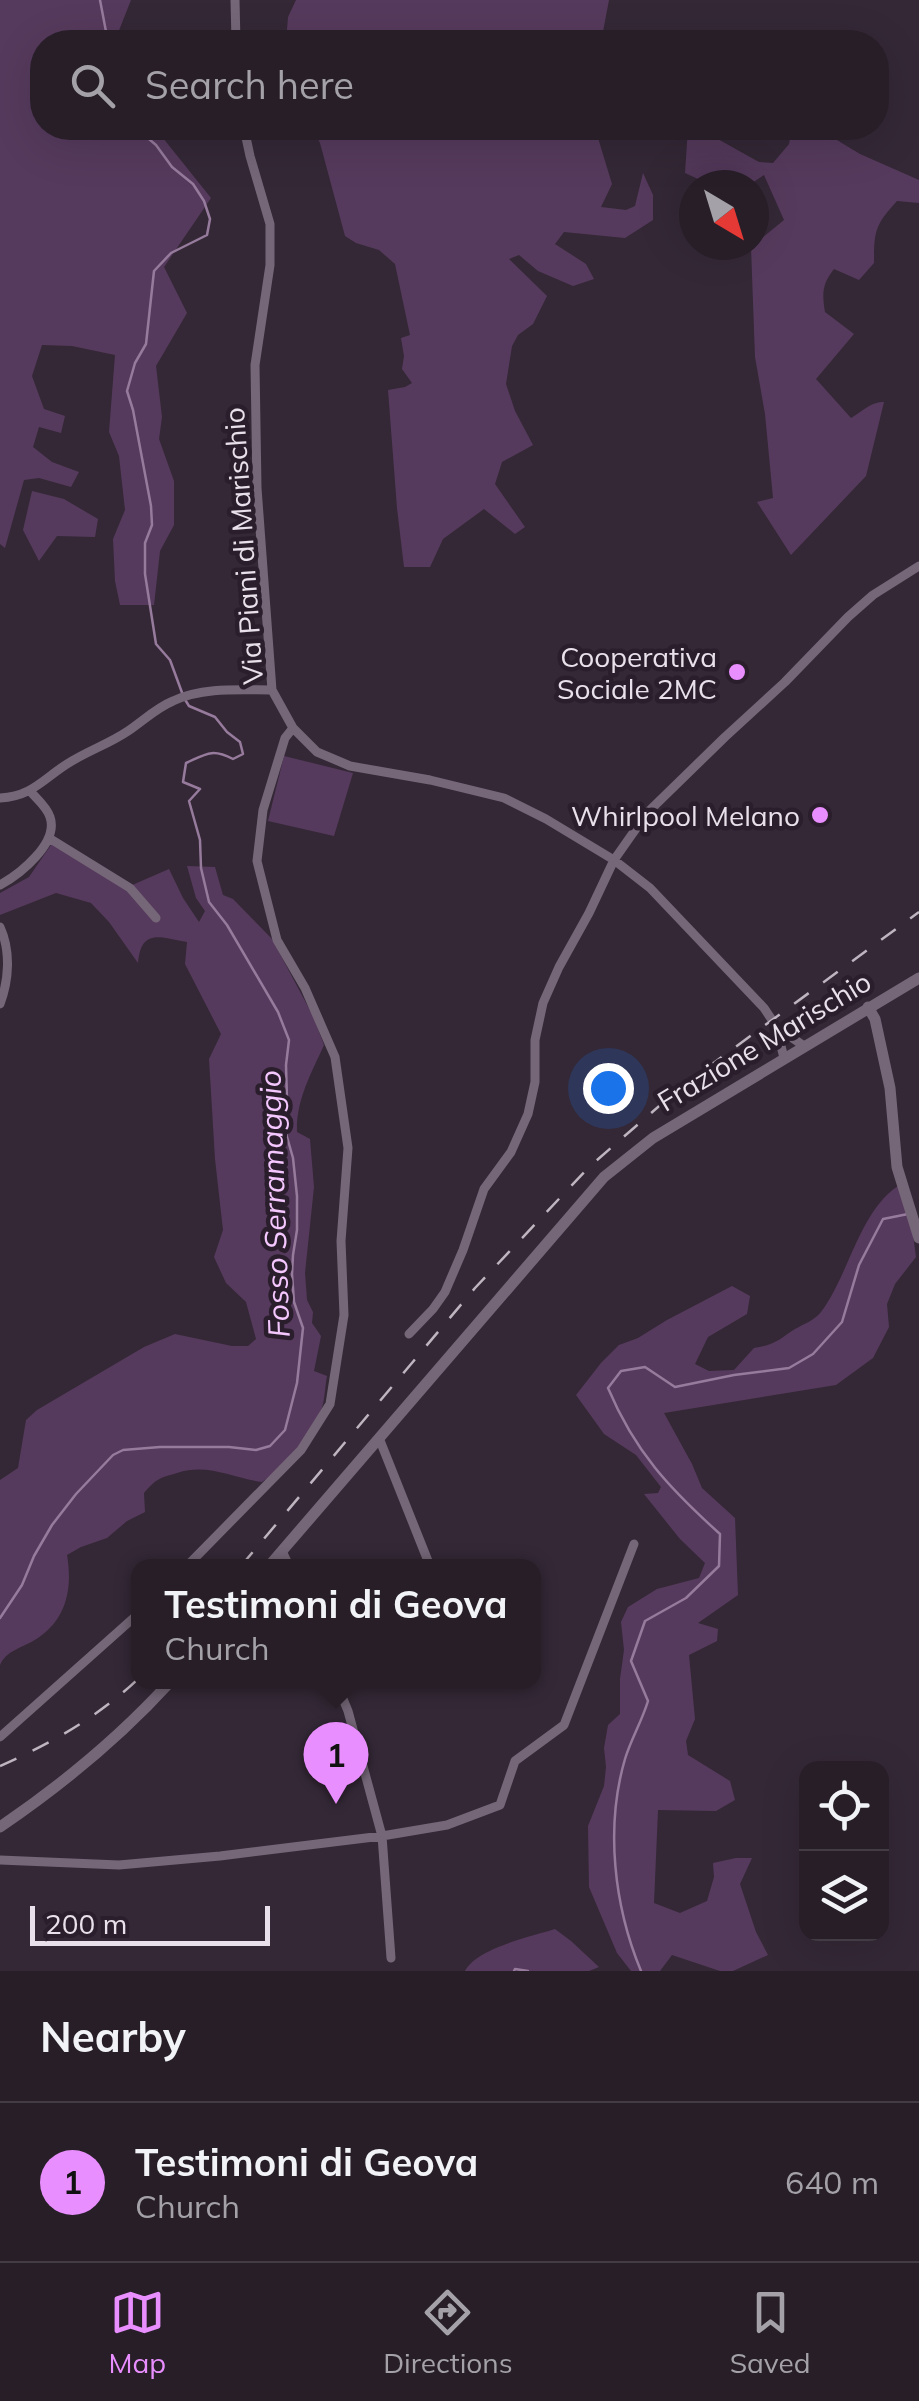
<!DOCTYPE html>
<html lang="en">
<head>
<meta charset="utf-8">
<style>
  body { margin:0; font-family:Mulish,sans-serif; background:#2f2730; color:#f1f3f6 }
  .controls { position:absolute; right:30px; bottom:30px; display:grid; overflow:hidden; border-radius:20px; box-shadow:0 10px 40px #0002 }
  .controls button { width:90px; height:90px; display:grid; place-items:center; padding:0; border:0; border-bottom:2px solid #433c45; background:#271e28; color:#f1f3f6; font:50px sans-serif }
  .compass { position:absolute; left:679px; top:170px; width:90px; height:90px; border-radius:50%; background:#271e28; box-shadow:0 10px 40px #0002; rotate:142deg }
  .scale { position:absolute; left:30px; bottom:25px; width:240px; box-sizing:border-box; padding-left:10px; border:5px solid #e8e0ea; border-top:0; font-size:28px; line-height:35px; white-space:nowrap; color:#e8e0ea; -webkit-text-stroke:8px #2a1e2c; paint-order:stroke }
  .you { position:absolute; left:608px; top:1088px; width:35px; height:35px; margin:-25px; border:8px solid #fff; border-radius:50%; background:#1a73e8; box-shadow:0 0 0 15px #1a73e833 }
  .badge { display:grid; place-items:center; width:65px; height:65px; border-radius:50%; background:#e98efe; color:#111; font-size:32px; font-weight:700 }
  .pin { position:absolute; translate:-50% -82px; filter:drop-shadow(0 2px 5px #0008) }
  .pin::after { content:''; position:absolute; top:52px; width:35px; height:30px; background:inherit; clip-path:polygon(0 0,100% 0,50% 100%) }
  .popup { position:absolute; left:131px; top:1559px; width:410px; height:130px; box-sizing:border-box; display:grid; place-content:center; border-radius:20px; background:#271e28; filter:drop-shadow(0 2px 8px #0005); font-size:32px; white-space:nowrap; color:#a4a2a8 }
  .popup b { font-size:38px; color:#f1f3f6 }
  .popup::after { content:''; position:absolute; left:50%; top:100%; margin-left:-20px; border:20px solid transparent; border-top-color:#271e28 }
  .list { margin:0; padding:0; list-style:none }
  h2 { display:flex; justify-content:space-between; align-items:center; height:130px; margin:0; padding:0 40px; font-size:42px }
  h2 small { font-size:32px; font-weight:400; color:#a4a2a8 }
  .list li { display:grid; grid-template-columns:65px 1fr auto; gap:30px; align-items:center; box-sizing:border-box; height:160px; padding:0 40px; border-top:2px solid #433c45 }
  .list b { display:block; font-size:38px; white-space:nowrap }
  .list p { margin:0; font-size:32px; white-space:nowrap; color:#a4a2a8 }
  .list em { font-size:32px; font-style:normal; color:#a4a2a8 }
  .icon { flex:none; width:55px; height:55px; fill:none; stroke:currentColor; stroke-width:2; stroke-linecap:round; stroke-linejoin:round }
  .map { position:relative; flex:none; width:919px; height:1971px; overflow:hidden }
  .search { position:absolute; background:#271e28; box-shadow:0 10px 40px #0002; left:30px; right:30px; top:30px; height:110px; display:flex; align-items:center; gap:25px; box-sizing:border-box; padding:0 35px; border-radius:40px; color:#a4a2a8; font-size:38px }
  .sheet { height:290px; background:#271e28 }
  nav { display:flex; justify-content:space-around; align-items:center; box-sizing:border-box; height:140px; border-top:2px solid #433c45; background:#271e28; font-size:28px; color:#a4a2a8 }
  nav a { display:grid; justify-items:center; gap:5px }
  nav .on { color:#e98efe }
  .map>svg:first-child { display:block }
</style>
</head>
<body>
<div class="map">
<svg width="919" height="1971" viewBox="0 0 919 1971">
  <rect width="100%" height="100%" fill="#342836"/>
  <path fill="#563a5d" d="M0,0h131l-13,33 3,9h-79v86h113l56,70 -47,69 23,46 -31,53 6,51 -3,22 15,42v44l-14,26 -6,54h-34l-5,-24 -2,-42 12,-29 -6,-54 -10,-24 6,-77 -43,-9 -30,-1 -10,31 12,33 21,7 -4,17 -22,-6 -6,20 19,15 27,10 -8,15 -32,-9 -15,2 -19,68 -5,-4z
    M296,0h313l-8,42 -24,-3v3h-291l2,-25z
    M312,128h283l17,56 -11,23 25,3 9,-4 8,-33 10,22v25l-28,18 -61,-6 -9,12 31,20 8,15 -21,7 -35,-15 -19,-16 -10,4 38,37 -14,28 -15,11 -6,11 -6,38 9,27 18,34 -31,17 -7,22 30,43 -10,7 -31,-25 -41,30 -13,28h-26l-7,-59 -9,-118 17,-3 7,-4 -10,-14 2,-13 -3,-18 9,-3 -15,-71 -16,-14 -23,-7 -11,-7 -25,-93z
    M688,128h10l61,34 14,1 16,-19 3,-16h25l43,26 59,26v23l-22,-2c-22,24 -23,30 -23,62l-15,17 -25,-11c-12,15 -12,25 -9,43l29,22 -38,45 35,39c10,-6 21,-17 33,-16l-18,74 -75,79 -34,-53 16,-4 -8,-84 -10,-57 -4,-110 33,-27 -20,-45 -15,10h-38l-26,-12z
    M32,491l32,8 34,20 -3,18 -38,-1 -18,25 -16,-31z
    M284,756l69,17 -19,63 -66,-15z
    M53,842l77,44 39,-17 14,29 16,24 6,-11 -9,-13 -9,-32 28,1 8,28 10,4 39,40 41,77 11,29c-13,29 -28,55 -27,87l13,7 4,48 -9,86 2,27 6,12 -1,11 9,13 -7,35 13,5c-2,10 -2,22 -5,32 -9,29 -35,57 -60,74 -31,-4 -53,-19 -85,-9 -18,5 -21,6 -33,20l1,19 -18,9 -20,17 -26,9 -14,8c6,35 -1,67 -34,86 -12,7 -27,10 -33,24v-185l18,-12 8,-48 11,-10 107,-63 31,-13 57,12h16l8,-7 -10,-37 -20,-19 -12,-26 9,-27 -8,-71 -6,-100 12,-25 -36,-70 2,-22c-27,-5 -46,-14 -49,21l-29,-41 -18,-19 -35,-10 -56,22v-22l29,-16z
    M898,1186l15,49 3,22 -21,27 -8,20 2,23 -16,31 -37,27 -172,28 28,51 10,24 33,30 3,77 -40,28 20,6 -1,12 -28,14 6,64 -9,22 2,14 42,26 5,19 -19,11 -58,-1 -4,93 26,10 27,-12 7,-24 -1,-14 23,-5h16l-12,26 16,48 12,23 -35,16h-13l-48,-16 -12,16h-29l-14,-18 -28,-66 -1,-61 16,-40 2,-19 -2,-19 4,-23 12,-11v-35l4,-29 -3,-28 7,-15 29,-18 42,-11 6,-15 -25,-24 -36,-45 14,-1 3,-6 -25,-32 -32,-21 -28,-39 25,-32 18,-18 19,-7 29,-18 65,-34 18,10 -3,18 -39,23 -13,27 14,7 25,-1 20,-22c21,-3 24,-8 41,-19 9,-5 20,-9 26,-17 28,-37 38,-100 77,-126z
    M555,1929l16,12 28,26 -10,4h-124c12,-23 65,-34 90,-42z"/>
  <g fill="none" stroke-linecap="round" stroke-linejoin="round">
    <path stroke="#977b9d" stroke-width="2.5" d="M100,0l8,42
      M0,1618l22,-33 12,-29 18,-31 24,-31 37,-39 10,-5 37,-3h69l27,3 14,-4 15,-16 12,-47 6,-55 -9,-26 -2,-28 1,-19 4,-25v-34l-4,-38 -8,-28 2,-29 -1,-36 3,-25 -11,-28 -51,-87 -18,-23 -8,-34 -1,-28 -11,-39 11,-12 -17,-7 3,-19c20,-9 26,-15 47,-4l10,-5 -3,-12 -13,-10 -12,-15 -26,-11 -5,-8 -14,-38 -14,-16 -11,-70v-31l7,-18 -1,-19 -18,-96 -6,-19 8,-28 11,-19 8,-73 17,-18 36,-18 3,-16 -6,-18 -11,-17 -21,-17 -16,-22 -20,-17
      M514,1971l1,-2 13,2
      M641,1971c-27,-65 -36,-144 -16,-212 6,-20 17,-38 23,-58l-17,-40 14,-40 41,-23 33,-32 1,-32c-51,-46 -85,-82 -112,-146l13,-17 24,-4 30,20 59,-12 55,-7 24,-14 29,-32 17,-57 24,-46 25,-5"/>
    <path stroke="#756778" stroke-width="9" d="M235,0l1,42
      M244,128l6,28 20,68v41l-15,100 2,123 15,202 21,38 24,24 33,14 80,14 74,18 42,21 68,41 36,28 114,120 12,18 8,32
      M0,798c32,-2 42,-18 67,-34 20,-13 42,-20 61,-33 15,-10 28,-23 45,-30 30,-14 66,-11 99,-11
      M49,838l81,50 26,30
      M0,885c20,-11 59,-42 50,-68 -3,-10 -13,-18 -20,-26
      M0,927c11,24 9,53 0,77
      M778,1028l26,18
      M409,1334l24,-25 12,-17 18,-42 21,-61 27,-37 17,-38 7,-32v-42l8,-37 16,-36 30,-54 25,-53 33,-47 78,-76 60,-55 63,-65 25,-22 46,-29
      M379,1438l51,128
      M282,1551l7,15
      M187,1566l114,-116 29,-46 14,-89 -3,-74 7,-93 -13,-91 -30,-69 -28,-48 -20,-79 6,-51 22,-72 8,-10
      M336,1682l12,29 34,125 9,122
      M0,1737l138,-123
      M0,1860l119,5 101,-9 162,-20 65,-11 53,-20 15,-44 49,-36 70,-181"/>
    <path stroke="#756778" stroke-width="11" d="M868,1007l7,12 15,69 7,79 22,71
      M269,1566l335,-389 49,-39 266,-160
      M0,1827c63,-43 119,-89 170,-145"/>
    <path stroke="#beb5c0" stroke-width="2.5" stroke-dasharray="18 18" stroke-linecap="butt" d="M241,1566l234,-278 114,-121 92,-80 238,-175
      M0,1766c50,-22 98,-49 138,-87"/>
  </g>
  <g fill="#e98efe" stroke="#2a1e2c" stroke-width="4">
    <circle cx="737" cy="672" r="10"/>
    <circle cx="820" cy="815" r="10"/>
  </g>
  <g text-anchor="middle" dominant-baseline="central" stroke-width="9" stroke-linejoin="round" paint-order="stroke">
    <g font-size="28" fill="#e8e0ea" stroke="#2a1e2c">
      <text transform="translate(243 546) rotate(-94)">Via Piani di Marischio</text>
      <text transform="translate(764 1041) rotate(-31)">Frazione Marischio</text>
    </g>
    <g font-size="28" fill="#e8e0ea" stroke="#2a1e2c" text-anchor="end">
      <text x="717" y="656">Cooperativa<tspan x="717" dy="32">Sociale 2MC</tspan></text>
      <text x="800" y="815">Whirlpool Melano</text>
    </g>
    <g font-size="30" font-style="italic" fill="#f4c7fe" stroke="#2a1e2c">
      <text transform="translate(274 1204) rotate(-92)">Fosso Serramaggio</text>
    </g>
  </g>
</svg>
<div class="controls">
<button><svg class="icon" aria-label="locate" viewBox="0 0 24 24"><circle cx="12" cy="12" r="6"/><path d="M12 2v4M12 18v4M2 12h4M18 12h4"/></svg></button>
<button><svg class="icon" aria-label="layers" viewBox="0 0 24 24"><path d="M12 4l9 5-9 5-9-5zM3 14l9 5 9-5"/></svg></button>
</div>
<svg class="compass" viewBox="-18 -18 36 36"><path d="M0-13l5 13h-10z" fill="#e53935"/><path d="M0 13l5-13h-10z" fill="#a4a2a8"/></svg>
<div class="scale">200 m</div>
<div class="you"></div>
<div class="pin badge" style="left:336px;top:1804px">1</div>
<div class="popup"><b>Testimoni di Geova</b>Church</div>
<div class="search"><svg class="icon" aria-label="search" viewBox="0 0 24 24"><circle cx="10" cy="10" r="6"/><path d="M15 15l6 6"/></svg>Search here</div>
</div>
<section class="sheet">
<h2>Nearby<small></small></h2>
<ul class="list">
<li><span class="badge">1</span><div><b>Testimoni di Geova</b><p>Church</p></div><em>640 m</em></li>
</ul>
</section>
<nav>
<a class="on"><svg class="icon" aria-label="map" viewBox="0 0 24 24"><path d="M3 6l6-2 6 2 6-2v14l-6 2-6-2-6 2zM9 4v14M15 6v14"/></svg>Map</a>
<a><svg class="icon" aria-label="directions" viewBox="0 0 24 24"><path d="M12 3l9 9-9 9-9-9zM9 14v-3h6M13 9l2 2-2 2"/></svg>Directions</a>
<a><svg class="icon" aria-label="saved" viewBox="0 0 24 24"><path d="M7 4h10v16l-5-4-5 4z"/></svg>Saved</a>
</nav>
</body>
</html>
